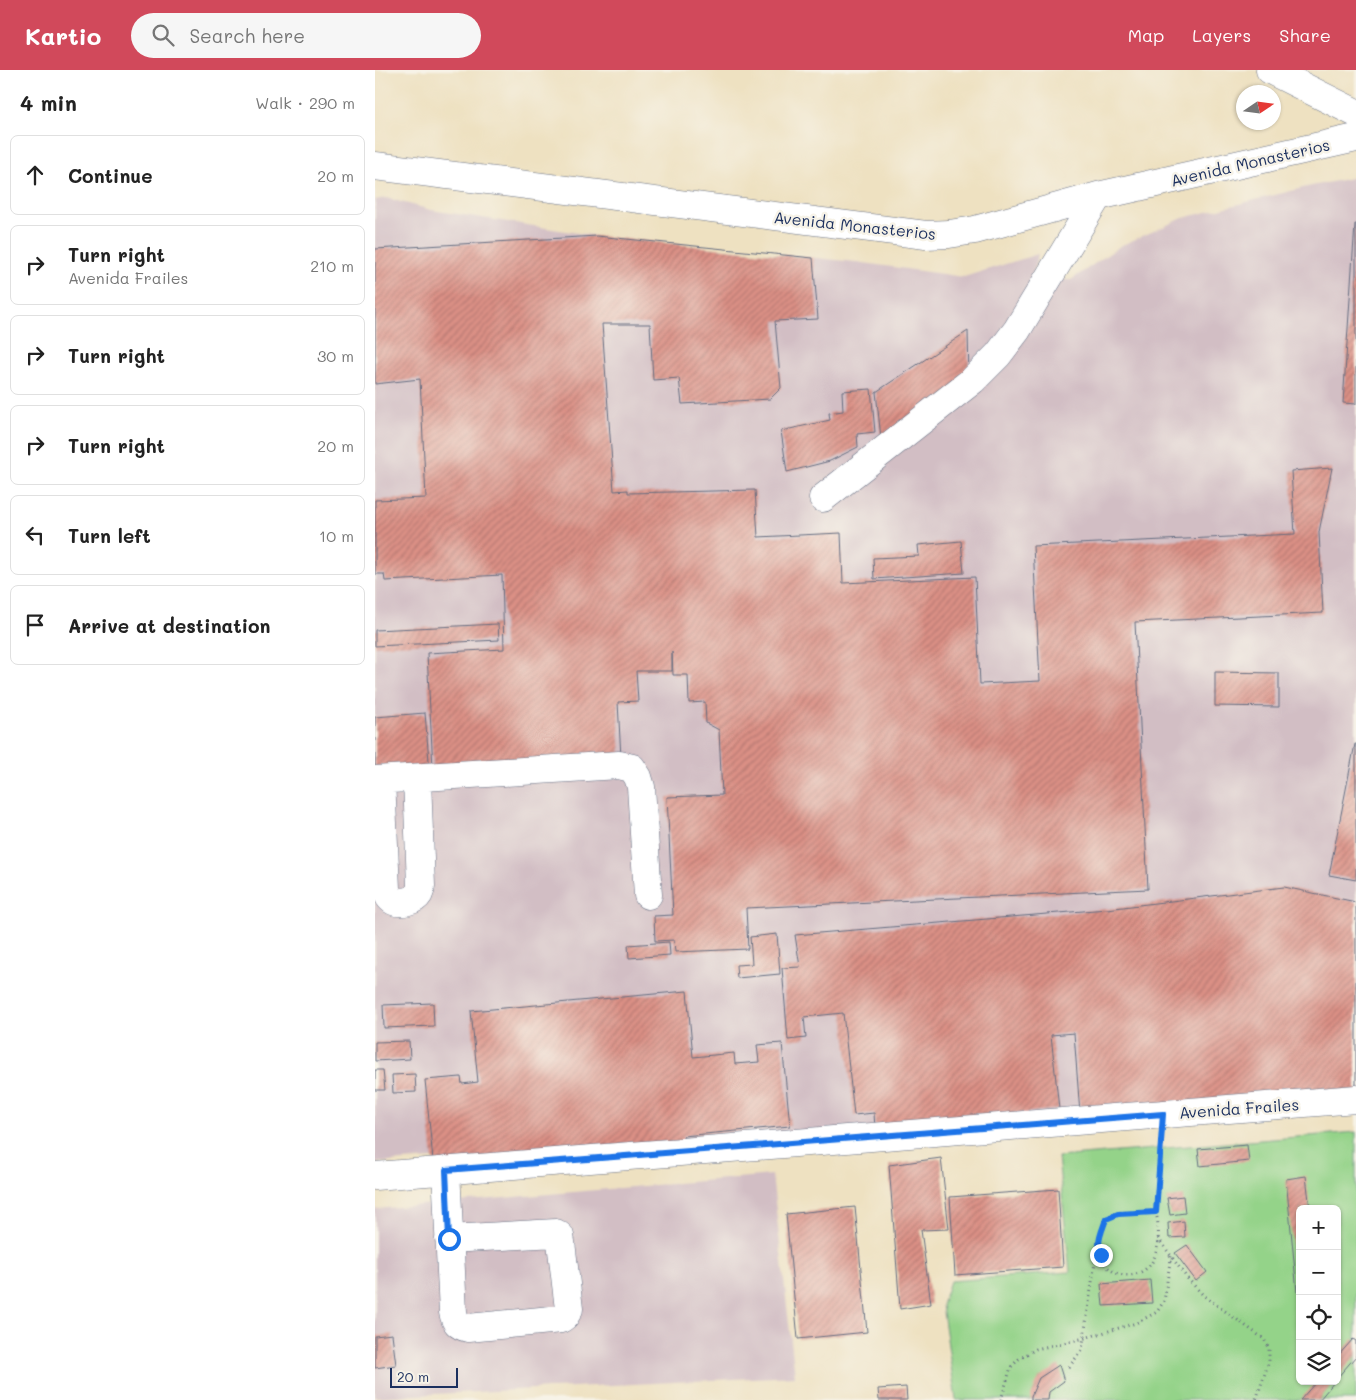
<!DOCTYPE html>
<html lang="en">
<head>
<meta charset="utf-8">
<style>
  body { margin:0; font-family:Mali,sans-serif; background:#f6f6f6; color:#222 }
  .controls { position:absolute; right:15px; bottom:15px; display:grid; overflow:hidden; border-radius:8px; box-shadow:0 1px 4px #0004 }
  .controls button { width:45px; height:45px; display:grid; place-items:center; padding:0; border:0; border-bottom:1px solid #e0e0e0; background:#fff; color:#222; font:25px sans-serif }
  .compass { position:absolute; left:861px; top:15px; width:45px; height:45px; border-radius:50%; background:#fff; box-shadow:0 1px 4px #0004; rotate:77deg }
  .scale { position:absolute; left:15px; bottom:12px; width:68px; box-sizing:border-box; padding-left:5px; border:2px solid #1b2f5e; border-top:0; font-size:14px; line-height:18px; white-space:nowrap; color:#1b2f5e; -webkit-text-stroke:4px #f7f3e8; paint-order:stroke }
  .stop { position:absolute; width:15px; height:15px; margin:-11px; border:4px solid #1a73e8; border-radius:50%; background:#fff }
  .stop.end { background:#1a73e8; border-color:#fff; box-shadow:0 1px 5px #0008 }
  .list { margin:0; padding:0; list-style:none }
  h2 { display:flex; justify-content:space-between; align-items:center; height:65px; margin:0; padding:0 20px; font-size:21px }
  h2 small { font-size:16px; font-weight:400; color:#767676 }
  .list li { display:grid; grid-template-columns:32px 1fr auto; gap:15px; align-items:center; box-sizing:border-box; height:80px; margin:0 10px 10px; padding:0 10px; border:1px solid #e0e0e0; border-radius:8px }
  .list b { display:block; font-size:19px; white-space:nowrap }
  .list p { margin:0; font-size:16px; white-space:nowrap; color:#767676 }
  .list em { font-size:16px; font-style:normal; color:#767676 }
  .icon { flex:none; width:28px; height:28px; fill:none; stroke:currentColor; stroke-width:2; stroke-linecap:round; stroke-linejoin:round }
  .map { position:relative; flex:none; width:981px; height:1330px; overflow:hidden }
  header { display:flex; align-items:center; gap:30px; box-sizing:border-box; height:70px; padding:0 25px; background:#d1495b; color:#fff }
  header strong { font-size:24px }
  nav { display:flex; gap:28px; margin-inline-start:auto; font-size:18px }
  .search { width:350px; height:45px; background:#f6f6f6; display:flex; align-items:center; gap:12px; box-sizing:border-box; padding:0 18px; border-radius:28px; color:#767676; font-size:19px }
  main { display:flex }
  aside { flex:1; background:#fff }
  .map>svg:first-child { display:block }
</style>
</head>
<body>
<header>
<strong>Kartio</strong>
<div class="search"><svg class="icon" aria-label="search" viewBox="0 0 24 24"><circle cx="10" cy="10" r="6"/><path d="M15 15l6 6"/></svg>Search here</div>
<nav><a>Map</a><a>Layers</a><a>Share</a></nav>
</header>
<main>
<aside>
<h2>4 min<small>Walk · 290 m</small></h2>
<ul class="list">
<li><svg class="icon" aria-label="ahead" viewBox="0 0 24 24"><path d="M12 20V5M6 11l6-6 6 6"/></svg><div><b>Continue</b></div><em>20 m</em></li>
<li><svg class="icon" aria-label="right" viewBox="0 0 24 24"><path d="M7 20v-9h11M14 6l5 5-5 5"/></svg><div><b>Turn right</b><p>Avenida Frailes</p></div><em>210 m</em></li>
<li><svg class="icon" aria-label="right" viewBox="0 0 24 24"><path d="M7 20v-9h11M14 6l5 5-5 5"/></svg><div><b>Turn right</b></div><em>30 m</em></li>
<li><svg class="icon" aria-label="right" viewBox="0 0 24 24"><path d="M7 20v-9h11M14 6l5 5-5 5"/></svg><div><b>Turn right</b></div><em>20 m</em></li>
<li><svg class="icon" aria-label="left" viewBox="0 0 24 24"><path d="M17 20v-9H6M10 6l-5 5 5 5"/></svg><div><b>Turn left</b></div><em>10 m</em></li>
<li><svg class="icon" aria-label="arrive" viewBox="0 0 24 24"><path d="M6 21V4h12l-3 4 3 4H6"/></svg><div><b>Arrive at destination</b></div></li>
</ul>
</aside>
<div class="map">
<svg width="981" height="1330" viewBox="0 0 981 1330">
  <defs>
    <pattern id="building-hatch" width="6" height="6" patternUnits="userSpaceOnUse" patternTransform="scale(1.25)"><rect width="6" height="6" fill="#db9085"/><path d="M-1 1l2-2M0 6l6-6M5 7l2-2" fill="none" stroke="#b17670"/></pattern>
  </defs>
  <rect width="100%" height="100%" fill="#f7f3e8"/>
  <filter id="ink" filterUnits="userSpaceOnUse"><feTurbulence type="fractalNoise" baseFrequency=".02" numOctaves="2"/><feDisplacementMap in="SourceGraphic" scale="10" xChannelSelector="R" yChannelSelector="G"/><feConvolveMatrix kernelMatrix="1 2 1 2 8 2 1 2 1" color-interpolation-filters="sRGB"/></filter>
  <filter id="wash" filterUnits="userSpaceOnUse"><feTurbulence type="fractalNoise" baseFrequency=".0096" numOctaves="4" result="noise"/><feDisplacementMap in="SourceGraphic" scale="20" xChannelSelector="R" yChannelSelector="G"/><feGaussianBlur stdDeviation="1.12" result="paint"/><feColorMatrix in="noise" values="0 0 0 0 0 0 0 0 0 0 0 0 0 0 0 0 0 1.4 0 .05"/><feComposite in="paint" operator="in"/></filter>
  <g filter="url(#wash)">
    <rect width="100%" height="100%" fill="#eee1c1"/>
    <path fill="#d2bec4" d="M981,107v919l-981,67v-963l11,-2 45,12 166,26 259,26 108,15 74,-23 -6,25 39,1 49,-34 63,-28 124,-31z
      M397,1105l23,201 -420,21v-188z"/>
    <path fill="#94d389" stroke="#588174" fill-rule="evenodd" d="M981,1062v268h-400l-14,-95 8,-24 120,-9 -12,-115zM925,1139h37v172h-37z"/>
    <g id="blocks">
      <path fill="url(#building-hatch)" d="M980,154h1v180l-13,-1z
        M222,166l216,22 5,61 -43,2 6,67 -11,11 -88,5 -3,-26 -26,2 -3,-56h-48l12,167 14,-1v3l127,-3 3,47 83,-4 2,50 132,-6 5,107 60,-3 -7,-135 262,-12 -4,-63 41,-3 -13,64 4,81 -188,9 13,267 -402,19 2,41 -73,3 -1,-12 -19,1 -1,-25 19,-1 -6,-118 55,-2 -3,-65 -13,-7 -1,-21 -16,1 -1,-28h-15l-1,-23v19h-36l2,30 -20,1 3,56 -188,10 -6,-115 77,-4 -2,-74 -117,6 -1,-7h-9v-74l51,-2 -6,-119 -45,5v-135z
        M593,261l1,48 -88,59 -5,-46z
        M496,319l4,43 -18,2 1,13 -28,14 -43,11 -6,-41 49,-11 -1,-7 14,-2 -1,-20z
        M586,471l3,32 -90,6 -1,-21 46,-2 -1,-11z
        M123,554l1,16 -124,6v-16z
        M840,602l64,1v34l-64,-1z
        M50,643l5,60 -55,5v-61z
        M980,674h1v136l-27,-5z
        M909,817l72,15v194l-276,18 -6,-81 -23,2 8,74 -184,20 -1,-16 -20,2 -11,-102 -39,4 2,21 -18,2 -6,-72 18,-1 -5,-32 312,-26z
        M402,864l3,40 -43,4 -1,-13 16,-1 -2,-27z
        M294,872l1,13 -41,3 -1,-13z
        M312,921l6,66 41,-4 1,11 24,-2 -2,-17 25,-2 8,83 -107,10 1,10 -250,24 -9,-90 36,-3 1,7 16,-2 -7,-71z
        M58,933l1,23 -50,2 -1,-23z
        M34,971l1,18 -35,2v-19z
        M0,1000h8l2,20h-10z
        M40,1004l1,18 -23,1 -1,-18z
        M872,1075l2,16 -49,5 -2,-17z
        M566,1088l8,71 -28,1 10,74 -31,5 -11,-144z
        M931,1106l4,33h-10v83h-3l-11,-113z
        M683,1119l5,78 -108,8 -5,-78z
        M808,1126l2,17 -15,2 -3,-17z
        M480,1137l12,125 -69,7 -12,-125z
        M809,1151l1,16 -16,1 -1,-15z
        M812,1175l20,27 -11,9 -21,-28z
        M775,1210l2,23 -49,3 -2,-22z
        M17,1264l4,31 -21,3v-32z
        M978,1269l3,2v15l-19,22v-21z
        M684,1295l5,16 -15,11 -1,8h-17v-4l8,-18z
        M942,1311h18l-16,19h-19z
        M531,1317l1,13h-28l-1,-11z"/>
    </g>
  </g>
  <g filter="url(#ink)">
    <use href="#blocks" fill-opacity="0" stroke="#656d81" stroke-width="1"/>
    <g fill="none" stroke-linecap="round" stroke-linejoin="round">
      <g stroke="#656d81" stroke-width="29">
        <path id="minor" d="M895,0l86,43
          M0,96l551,69 23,-1 26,-4 123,-34 258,-58
          M448,428l150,-118 25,-25 19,-25 81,-134
          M0,710l244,-15 13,3 6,9 3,10 7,108
          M6,710l5,109c1,4 2,8 6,11 7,5 23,1 27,-6 1,-2 2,-7 2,-8l-4,-108
          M71,1100l7,142c2,10 5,14 15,16l93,-9 4,-3 4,-7 -8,-67 -1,-6 -4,-3 -107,6
          M0,1106l981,-77"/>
      </g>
      <path stroke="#656d81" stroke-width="3" stroke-dasharray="1 4" stroke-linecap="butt" d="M783,1168l29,40 17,18 60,43 5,10v12l-13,39
        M724,1175c1,6 2,15 6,19 12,17 41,14 49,-6 6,-14 5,-32 2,-46
        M694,1297l13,-17 16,-108 8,-23 12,-6 38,-1 5,-73
        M626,1330l10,-33 8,-8 17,-10 49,-11 51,-15 21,-11 7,-11 7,-45"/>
      <use href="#minor" stroke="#fff" stroke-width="28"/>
    </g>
  </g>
  <g fill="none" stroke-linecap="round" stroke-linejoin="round" filter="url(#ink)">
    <path stroke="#1a73e8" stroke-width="6" d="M74,1169l-3,-69 717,-56 -7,98 -38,2 -12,5c-4,13 -10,22 -5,36"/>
  </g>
  <g text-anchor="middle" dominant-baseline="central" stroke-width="5" stroke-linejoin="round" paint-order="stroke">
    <g font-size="16" fill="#1b2f5e" stroke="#f7f3e8">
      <text transform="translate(875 92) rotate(-13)">Avenida Monasterios</text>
      <text transform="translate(480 155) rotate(6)">Avenida Monasterios</text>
      <text transform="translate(864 1038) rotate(-4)">Avenida Frailes</text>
    </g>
  </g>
</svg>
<div class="controls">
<button>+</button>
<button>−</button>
<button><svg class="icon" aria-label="locate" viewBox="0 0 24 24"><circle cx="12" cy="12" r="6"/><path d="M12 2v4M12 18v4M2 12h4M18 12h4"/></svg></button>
<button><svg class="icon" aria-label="layers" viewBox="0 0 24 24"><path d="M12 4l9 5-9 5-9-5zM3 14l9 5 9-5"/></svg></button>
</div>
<svg class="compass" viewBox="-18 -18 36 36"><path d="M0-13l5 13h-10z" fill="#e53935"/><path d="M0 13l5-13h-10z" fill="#767676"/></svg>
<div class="scale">20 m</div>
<div class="stop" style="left:74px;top:1169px"></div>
<div class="stop end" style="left:726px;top:1185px"></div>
</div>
</main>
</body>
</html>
